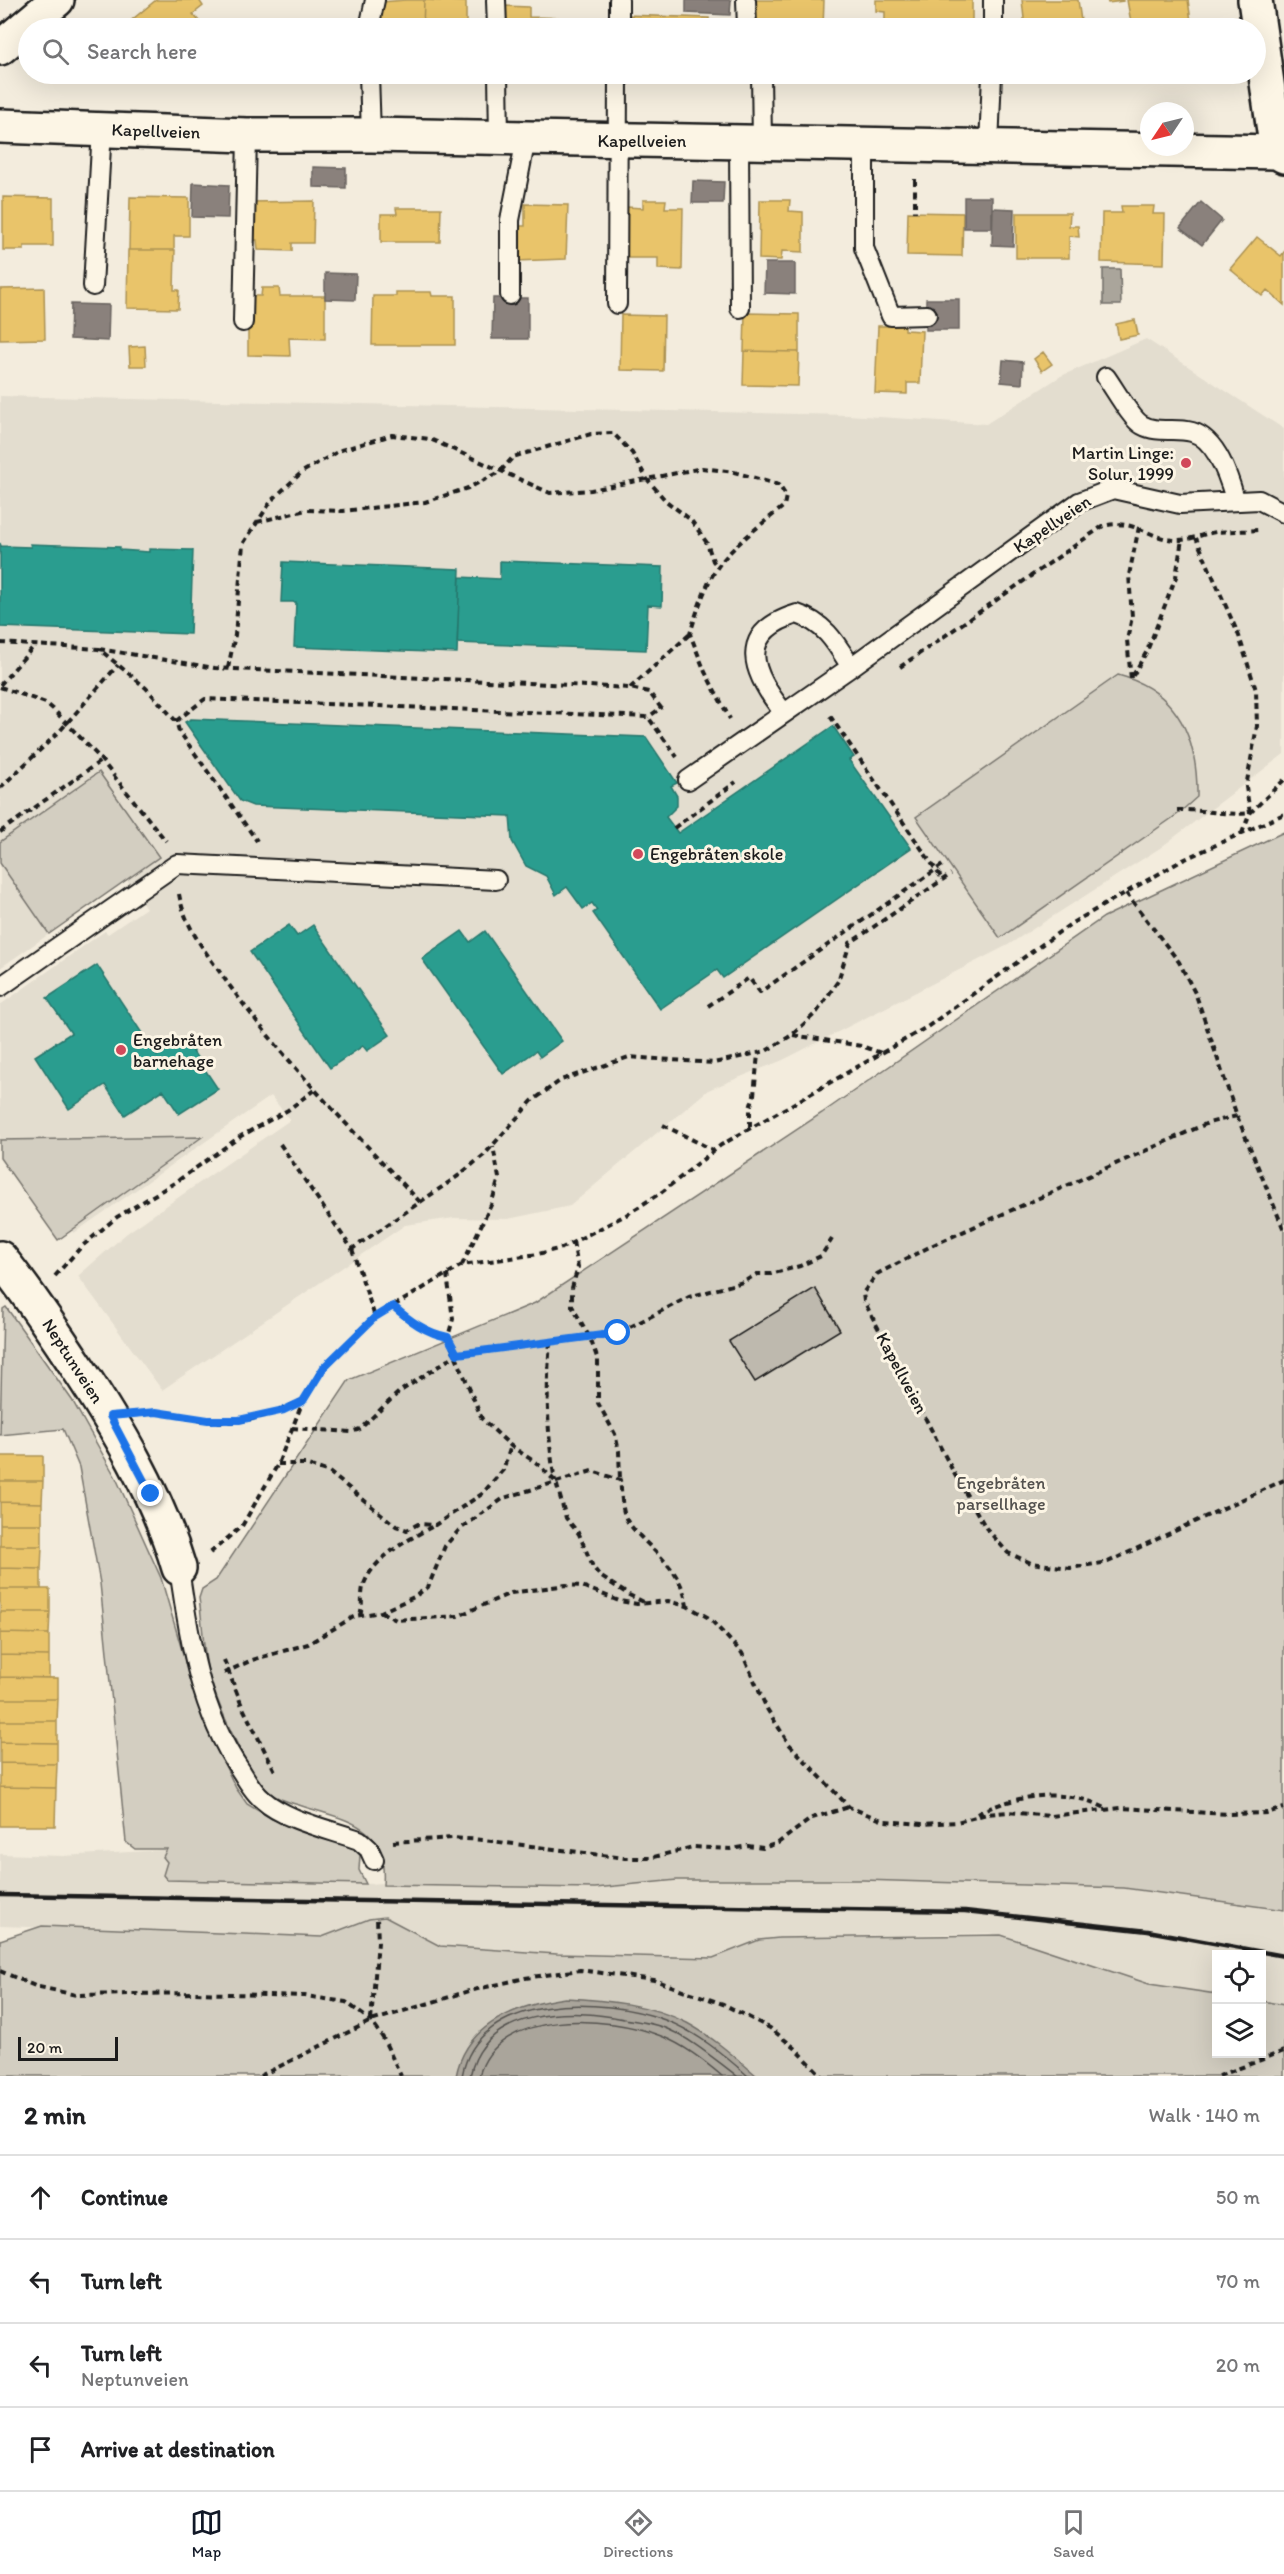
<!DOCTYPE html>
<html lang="en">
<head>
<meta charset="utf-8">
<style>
  body { margin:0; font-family:Itim,sans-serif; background:#f6f6f6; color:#202124 }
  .controls { position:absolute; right:18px; bottom:18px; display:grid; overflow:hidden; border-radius:0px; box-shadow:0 6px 24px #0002 }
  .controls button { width:54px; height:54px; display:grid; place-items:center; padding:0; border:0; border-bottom:2px solid #e0e0e0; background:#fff; color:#202124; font:30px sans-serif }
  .compass { position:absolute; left:1140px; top:102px; width:54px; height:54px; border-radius:50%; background:#fff; box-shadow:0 6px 24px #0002; rotate:235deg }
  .scale { position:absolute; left:18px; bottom:15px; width:100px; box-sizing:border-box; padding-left:6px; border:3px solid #1c1c1c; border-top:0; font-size:16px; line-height:21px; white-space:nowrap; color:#1c1c1c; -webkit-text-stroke:4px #fcf5e5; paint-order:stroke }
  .stop { position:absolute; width:18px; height:18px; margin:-14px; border:4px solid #1a73e8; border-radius:50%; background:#fff }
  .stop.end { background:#1a73e8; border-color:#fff; box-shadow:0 2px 6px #0008 }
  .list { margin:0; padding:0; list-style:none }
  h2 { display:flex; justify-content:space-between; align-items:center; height:78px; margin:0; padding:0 24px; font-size:26px }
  h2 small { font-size:20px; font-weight:400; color:#757577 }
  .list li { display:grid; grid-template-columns:39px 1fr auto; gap:18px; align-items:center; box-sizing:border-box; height:84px; padding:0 24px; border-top:2px solid #e0e0e0 }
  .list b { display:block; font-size:22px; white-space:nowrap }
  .list p { margin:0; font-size:20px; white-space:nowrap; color:#757577 }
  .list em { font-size:20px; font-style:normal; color:#757577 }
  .icon { flex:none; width:33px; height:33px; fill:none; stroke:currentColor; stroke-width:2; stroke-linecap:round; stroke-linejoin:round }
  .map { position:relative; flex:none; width:1284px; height:2076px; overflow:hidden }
  .search { position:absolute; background:#fff; box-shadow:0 6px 24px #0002; left:18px; right:18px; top:18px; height:66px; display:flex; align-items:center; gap:15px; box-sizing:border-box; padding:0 21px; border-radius:33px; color:#757577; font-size:22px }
  .sheet { height:414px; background:#fff }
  nav { display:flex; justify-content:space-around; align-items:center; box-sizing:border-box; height:84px; border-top:2px solid #e0e0e0; background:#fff; font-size:16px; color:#757577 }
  nav a { display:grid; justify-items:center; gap:3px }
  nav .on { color:#111827 }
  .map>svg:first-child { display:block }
</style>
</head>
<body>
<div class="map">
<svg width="1284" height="2076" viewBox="0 0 1284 2076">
  <rect width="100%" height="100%" fill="#f3ecdd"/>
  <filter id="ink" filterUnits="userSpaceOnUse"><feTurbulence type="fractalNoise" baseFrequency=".0167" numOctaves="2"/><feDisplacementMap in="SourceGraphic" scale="12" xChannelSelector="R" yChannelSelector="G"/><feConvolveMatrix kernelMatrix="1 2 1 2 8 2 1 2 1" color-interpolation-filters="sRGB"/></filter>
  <g filter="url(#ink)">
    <path fill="#e3ddcf" d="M1146,339l138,90v325l-124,94 -152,97 -225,115 -75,30 -138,116 -62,13 -54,-1 -49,7 -243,165 -84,-114 49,-43 163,-113 -19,-24 -197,137 -74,-91v-137l105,-74 3,3 38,-26 -19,-28 -127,88v-572l848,19 138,9 75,-48z
      M180,1849l163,21 23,14 17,-1 33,-23 720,-3 148,53v95l-22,-4v-47h-46v40l-67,-10 -148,-49 -12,-2 -210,5 -20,2 -46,18 -156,-4 -117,-8 -55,-29 -17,2 -46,18 -322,-11v-72l63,2z"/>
    <path fill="#d3cec1" stroke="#78756e" stroke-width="1.5" d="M1118,675c60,16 80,64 79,122l-19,17 -178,124 -84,-121z
      M99,772l60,85 -110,77 -49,-71v-21z
      M1284,832v1078l-160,-22 -261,-8h-186l-82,8 -212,-3c5,-62 -36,-64 -84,-80 -11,-3 -25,-7 -33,-16 -23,-25 -54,-94 -60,-128 -3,-20 -4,-42 -7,-63l3,-9 14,-9 133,-200 186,-77 287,-190 282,-196z
      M202,1137l-144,103 -58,-82v-18z
      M6,1307l66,93 44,78 45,100 36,124 13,33 26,53 11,16 25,15 80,28 8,8 -1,15 7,14 -199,-4 -4,-5 4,-13 -4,-5 4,-8h-32l-9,-7 -26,-259 -21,-116 -16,-38 -63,6 3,-126z
      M385,1917l55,29 117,8 156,4 46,-18 20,-2 222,-3 148,49 67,10v60h46v-53l22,4v71h-1284v-136l42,-14 280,11 47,-18z"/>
    <path fill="#aaa59b" stroke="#716e68" stroke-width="1.5" d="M1103,269h17l1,36h-18z
      M565,1998c40,2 86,6 122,25 26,14 48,34 70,53h-301c10,-53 61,-71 109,-78z"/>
    <path fill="#e9c46a" stroke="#ac9253" stroke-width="1.5" d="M156,0h43l4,6 -10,8 12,14h-83z
      M405,0h19l-1,28h-43l1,-26z
      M424,0l42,2v26h-43z
      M753,0h71l-1,28h-70z
      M876,0h96v23h-12v5h-75v-16l-9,-1z
      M1022,0h56l4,28h-57z
      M1107,0h16v1l-15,2z
      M1127,0h61l4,28h-44v-2l-16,2z
      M504,6l25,1v10l40,1 -1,10h-64z
      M627,15l82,3v10h-83z
      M884,74h51v5l-51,-2z
      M3,197l50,1v48h-29v4h-21z
      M130,197l59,1v38h-15v14h-45z
      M643,200h23l-1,8h18l-1,62 -24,-1v-11h-32l1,-51 16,1z
      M760,200h30l-1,11 14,1v40l-21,-1 -1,9 -22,-1z
      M314,201l-1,42h-21v8l-34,-1 -1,-10h-7v-38z
      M525,204l43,1 -2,54 -50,2v-35h9z
      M1121,206h33l-1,8h12l-1,50 -63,-2 1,-49h20z
      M396,208h45l-1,34h-59v-28h16z
      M908,212l55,1 -1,43 -55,-1z
      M1016,213h54l-1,13h9l1,11 -10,-1v22h-53z
      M1257,237l24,19 3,-4v53l-17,-15 -5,6 -32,-27z
      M128,250h47l-1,40h5l-1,19 -51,-1z
      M44,288l1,51 -45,1v-51z
      M262,288h17l1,8h45v43l-36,-1 1,18 -42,-1v-59h13z
      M396,292h35l1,4h23v49h-83l1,-49h23z
      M745,313l54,1v38l-55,-1z
      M621,315l43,1 -1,55 -43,-1z
      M1135,320l3,15 -19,4 -3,-15z
      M878,326h27v4l17,1 -2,52h-13v11l-32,-1z
      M145,346l1,20h-16l-1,-19z
      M744,351l55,1 -1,34 -55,-1z
      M1043,352l9,12 -10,7 -8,-12z
      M0,1456h43v25h-43z
      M0,1481h43l-1,22 -42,-1z
      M0,1502l42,1v21h-42z
      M0,1524h42v22h-42z
      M0,1546h42l-1,23 -41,-1z
      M0,1568l41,1v20h-41z
      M0,1589h50v23h-50z
      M0,1612h50l-1,22 -49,-1z
      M0,1633l49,1v22l-49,-1z
      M0,1655l49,1v22l-49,-1z
      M0,1677l58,1v21h-58z
      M0,1699h58l-1,22h-57z
      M0,1721h57v22l-57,-1z
      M0,1742l57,1v21l-57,-1z
      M0,1763l57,1 -1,24 -56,-1z
      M0,1787l56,1 -1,38h-55z"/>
    <path fill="#2a9d8f" stroke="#26766c" stroke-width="1.5" d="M0,543l1,3 30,1 -1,-3 90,3v3l29,2v-3l44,1 -3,84 -190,-7z
      M500,561l163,6 -1,39 -14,-1 -2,45 -189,-7 3,-66 40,2z
      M283,562l177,7 -3,84 -163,-6 2,-45h-15z
      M191,719l455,18 31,46 -6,3 6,10v10l-11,11 12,16 155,-107 21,31 -5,3 62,88 -188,130 -6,-8 -57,39 -67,-96 4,-3 -5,-7 -9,6 -16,-22 -11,8 -10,-19 -20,-10 -14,-25 -2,-25 -257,-10 -13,-5 -55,-79z
      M289,925l8,11 16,-11 77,110 -23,16 -4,-5 -33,22 -80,-116z
      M462,931l8,11 15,-11 77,110 -22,16 -4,-6 -33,23 -81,-115z
      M97,965l60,91 27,-18 34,51 -39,25 -16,-24 -38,25 -20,-30 -36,24 -34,-53 36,-23 -24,-35z"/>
    <path fill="#8a817c" stroke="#69635f" stroke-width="1.5" d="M686,0h45l-1,15 -44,-2z
      M313,167l33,1v20l-33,-1z
      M693,181l31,1 -1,21h-31z
      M193,183l36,2 -1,33 -36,-1z
      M964,197h28v31h-28z
      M1201,202l21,18 -20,25 -22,-17z
      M993,208l21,1 -1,37 -21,-1z
      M765,263h30v31l-31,-1z
      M325,273l31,1 -1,26 -30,-1z
      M493,298h35v41h-36z
      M926,299h33v31h-33z
      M71,304l38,1 -1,36 -38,-2z
      M1003,360l20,2 -1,22 -21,-2z"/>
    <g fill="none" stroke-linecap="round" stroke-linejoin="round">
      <path stroke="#55534f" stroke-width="1.5" d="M462,2076c16,-85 142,-79 203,-56 32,12 58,34 83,56
        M470,2076c14,-68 102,-68 154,-57 14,2 28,4 41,9 27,11 48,30 72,48
        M479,2076c18,-69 131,-60 182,-40 23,9 42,24 61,40"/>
    </g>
    <path fill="#beb9ae" stroke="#1c1c1c" stroke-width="1.5" d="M815,1288l25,42 -85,52 -26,-41z"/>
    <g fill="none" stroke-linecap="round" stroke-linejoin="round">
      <g stroke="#1c1c1c" stroke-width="22">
        <path id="lane" d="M496,0l1,28
          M746,0l1,28
          M369,28l6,-28
          M619,28v-28
          M993,28v-28
          M369,74l2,61
          M498,74l1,64
          M761,74l1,68
          M739,141l1,167
          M864,145v103l27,68 36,-1
          M989,146l3,-72
          M93,286l9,-157
          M510,295v-75l16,-81
          M617,304l1,-230
          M243,322l4,-187
          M1106,377c8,11 26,43 36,48 16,9 33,2 50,7 25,7 37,46 43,67
          M784,713c-32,-40 -49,-80 13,-99 28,9 39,29 54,53
          M688,780l163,-113 228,-165 34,-13 67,15 79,-4 25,13
          M0,987l177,-123 319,16
          M179,1568c10,71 21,144 62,203 6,10 13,22 22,29 22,20 68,30 96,40l10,9 5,11"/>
      </g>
      <g stroke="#1c1c1c" stroke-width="38">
        <path id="street" d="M1255,0l22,152
          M0,48l57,-48
          M0,1258c27,33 50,68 74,104 43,65 83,132 105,206"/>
      </g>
      <g stroke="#1c1c1c" stroke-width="38">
        <path id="secondary" d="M0,126l247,9h124l906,17 7,4"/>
      </g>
      <path stroke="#1c1c1c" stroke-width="4" stroke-dasharray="6 4.5" stroke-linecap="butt" d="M1046,74l17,3
        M915,179v33
        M257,522l49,-12 37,1 82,-9 43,-14 32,-16 13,-15 78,-23 22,-1 19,20 15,26 19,22 25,19 16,23 6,18 5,6
        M1139,527l-10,48 3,42 -5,23 4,39 16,-28 29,-74 6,-38
        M0,643l99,6 47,39 30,33 3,10 78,110
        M99,649l116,19 415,20 19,4 12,16 -13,9
        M900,667l203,-141c31,-8 45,12 72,14 14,1 27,-6 41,-8 14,-1 28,-1 42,-2
        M228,668l7,-33 8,-91 29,-44 30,-28 39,-22 51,-15 38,4 120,54 41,-3 111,-22 32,4 45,13 7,11 -2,10c-22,18 -47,36 -65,59 -14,20 -22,46 -29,69l15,38 25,47
        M0,685l35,-40
        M0,687l46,16 7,6 45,47 68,85
        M630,688l60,-54
        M830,716l113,164
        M176,721l29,-22 443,18 29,40
        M0,788l59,-56 59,-67
        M1177,810c25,-1 48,6 73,3l-4,-26 11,-61 -1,-36 -17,-54 -43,-98
        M674,828l62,-46
        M0,832l102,-72
        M1242,833l8,-20 34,-33
        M1126,893l53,69 17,33 41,121 47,114
        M179,894c6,33 26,57 45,84 58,81 128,152 196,224
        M708,1006l41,-28 11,14 184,-128
        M793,1035l69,11 19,7
        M1237,1116l-29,7 -275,122 -56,29 -14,19 1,8 91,174 31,53 22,25 23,10 39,5 38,-6 176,-82
        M663,1125l50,25
        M750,1127v-19l4,-13 4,-41
        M280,1144l72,105 106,-73 26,-21 48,-54 29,-21 68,-23 85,6 52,-12 26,-16 25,-23 21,-31 12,-38 101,-69
        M573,1242l5,25 -6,21v18l18,32 8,22v43l17,31 4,17 1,29
        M352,1249l23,68
        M462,1265l29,-60 8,-27 -6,-32
        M447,1274l6,45 -5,18
        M55,1276l26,-29 36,-30 59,-35 65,-46 47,-26 26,-20
        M393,1306c16,14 33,27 55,31
        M448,1337l34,82 29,27 27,18 18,18 10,36 13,16 14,33 7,9 29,19 17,8
        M550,1342c-4,46 -3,94 5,139
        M145,1413c22,-2 40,4 61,7 34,5 66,-5 96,-19
        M292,1428l59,4 9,-3 39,-37 58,-38 161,-21 71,-36 54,-15 14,-8h14l29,-8 21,-10 11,-17
        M278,1464h27l24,8 67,54 11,4 11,-6 17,1 47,-31 21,-24 8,-24
        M210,1553l32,-27 36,-62 25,-63 21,-34 51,-50 87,-52 76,-11 24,-6 64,-33 36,-23 59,-47 206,-118 145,-104 111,-63 101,-46
        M381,1612l15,8 62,-4 53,-23 55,-8 16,1 37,15 18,3 31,-3 19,5 22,12 33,35 25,56 22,35 60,63 35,14 38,3 35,-2 30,-8 21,-2 43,4 70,-8 108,6 38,-1 17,-5
        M360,1615c3,-9 1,-19 3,-28 9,-30 47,-48 72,-62
        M224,1660l18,46 33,65
        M224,1673l28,-13 56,-16 47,-28 26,-4 33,-15 14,-10 17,-41 15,-17 44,-31 88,-27 28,9c2,12 1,32 8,42 23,31 52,42 59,84
        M977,1814c37,-19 89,-27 128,-6
        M393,1842l59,-4 31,2 142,18h25l43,-11 38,2 17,-3 15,2 15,-5 34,-25 37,-11
        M0,1971l35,15 41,9 117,-2 112,3 41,6 25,19 12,17 18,38
        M371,2020l7,-78 -1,-24
        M260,2076l111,-55 98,-30 56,-13 55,-8 74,10 69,24 47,24 25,20 27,28
        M1219,2076l65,-25"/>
      <use href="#lane" stroke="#fcf5e5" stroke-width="18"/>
      <use href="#street" stroke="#fcf5e5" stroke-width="33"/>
      <use href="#secondary" stroke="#fcf5e5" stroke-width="33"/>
      <path stroke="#1c1c1c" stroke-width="4.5" d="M0,1895l965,16 183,20 136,25"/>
    </g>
  </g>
  <g fill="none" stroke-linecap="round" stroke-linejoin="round" filter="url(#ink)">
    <path stroke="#1a73e8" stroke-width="8" d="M151,1494l-41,-78 46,-4 52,8h31l45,-10 19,-9 21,-34 51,-50 18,-11c16,14 33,27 55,31l9,17 161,-21"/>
  </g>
  <g fill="#d1495b" stroke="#fcf5e5" stroke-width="2">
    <circle cx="1186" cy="463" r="6"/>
    <circle cx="638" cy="854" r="6"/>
    <circle cx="121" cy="1050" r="6"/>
  </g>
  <g text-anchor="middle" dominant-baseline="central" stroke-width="6" stroke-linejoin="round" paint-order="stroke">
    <g font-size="18" fill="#1c1c1c" stroke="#fcf5e5">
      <text transform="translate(156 131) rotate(2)">Kapellveien</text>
      <text x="642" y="141">Kapellveien</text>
      <text transform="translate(1052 524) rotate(-34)">Kapellveien</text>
      <text transform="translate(73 1361) rotate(57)">Neptunveien</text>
      <text transform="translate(902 1373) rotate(62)">Kapellveien</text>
    </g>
    <g font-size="18" fill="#1c1c1c" stroke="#fcf5e5" text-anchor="start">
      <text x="1174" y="453" text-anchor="end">Martin Linge:<tspan x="1174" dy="21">Solur, 1999</tspan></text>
      <text x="650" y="854">Engebråten skole</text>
      <text x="133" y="1040">Engebråten<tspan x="133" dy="21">barnehage</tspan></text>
    </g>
    <g font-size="18" fill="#53514e" stroke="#fcf5e5">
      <text x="1001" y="1483">Engebråten<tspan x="1001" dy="21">parsellhage</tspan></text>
    </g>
  </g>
</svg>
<div class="controls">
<button><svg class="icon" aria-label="locate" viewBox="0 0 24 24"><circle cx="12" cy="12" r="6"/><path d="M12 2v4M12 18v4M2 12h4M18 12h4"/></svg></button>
<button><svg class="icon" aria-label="layers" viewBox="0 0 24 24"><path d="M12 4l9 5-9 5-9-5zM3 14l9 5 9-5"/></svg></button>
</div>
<svg class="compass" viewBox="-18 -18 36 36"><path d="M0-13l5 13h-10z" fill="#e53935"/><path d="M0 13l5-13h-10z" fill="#757577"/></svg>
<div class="scale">20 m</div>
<div class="stop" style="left:618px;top:1333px"></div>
<div class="stop end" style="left:151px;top:1494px"></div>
<div class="search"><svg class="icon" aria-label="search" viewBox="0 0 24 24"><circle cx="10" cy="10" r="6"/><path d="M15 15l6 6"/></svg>Search here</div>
</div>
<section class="sheet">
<h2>2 min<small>Walk · 140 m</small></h2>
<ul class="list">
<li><svg class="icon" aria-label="ahead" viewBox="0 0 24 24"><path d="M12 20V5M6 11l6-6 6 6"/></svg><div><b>Continue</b></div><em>50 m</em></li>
<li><svg class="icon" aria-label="left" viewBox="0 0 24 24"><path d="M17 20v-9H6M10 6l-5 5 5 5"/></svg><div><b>Turn left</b></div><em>70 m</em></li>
<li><svg class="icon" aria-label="left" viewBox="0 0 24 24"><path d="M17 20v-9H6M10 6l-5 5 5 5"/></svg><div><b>Turn left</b><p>Neptunveien</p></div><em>20 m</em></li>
<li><svg class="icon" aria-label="arrive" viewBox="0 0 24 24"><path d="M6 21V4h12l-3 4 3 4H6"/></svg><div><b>Arrive at destination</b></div></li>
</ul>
</section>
<nav>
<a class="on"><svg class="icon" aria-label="map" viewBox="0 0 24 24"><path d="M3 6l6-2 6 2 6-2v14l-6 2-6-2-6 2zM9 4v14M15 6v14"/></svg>Map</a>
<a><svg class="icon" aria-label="directions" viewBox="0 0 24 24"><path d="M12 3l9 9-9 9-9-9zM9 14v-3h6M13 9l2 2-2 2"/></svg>Directions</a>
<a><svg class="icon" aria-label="saved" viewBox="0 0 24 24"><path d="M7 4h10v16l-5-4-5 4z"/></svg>Saved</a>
</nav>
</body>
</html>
